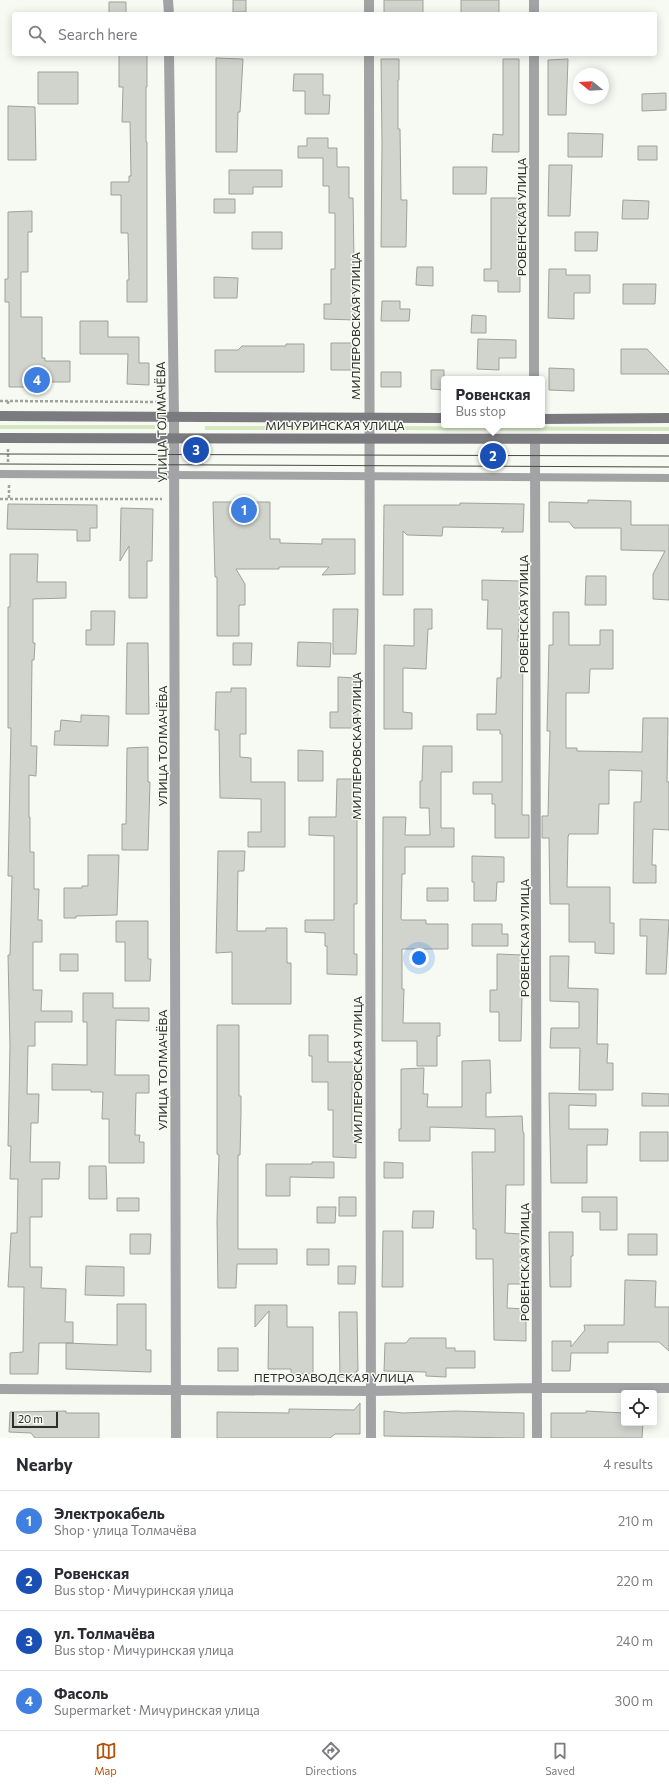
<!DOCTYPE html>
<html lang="en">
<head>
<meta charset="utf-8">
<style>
  body { margin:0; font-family:Commissioner,sans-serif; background:#f7f7f7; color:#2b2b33 }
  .controls { position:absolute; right:12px; bottom:12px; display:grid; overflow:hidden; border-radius:4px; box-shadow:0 2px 10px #0003 }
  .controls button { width:36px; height:36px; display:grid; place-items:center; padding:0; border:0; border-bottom:1px solid #e1e1e2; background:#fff; color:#2b2b33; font:20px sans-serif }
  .compass { position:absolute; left:573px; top:68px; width:36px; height:36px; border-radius:50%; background:#fff; box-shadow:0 2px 10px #0003; rotate:288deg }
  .scale { position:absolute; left:12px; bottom:10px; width:46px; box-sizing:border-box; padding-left:4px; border:2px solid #2e2f2c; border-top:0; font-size:11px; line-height:14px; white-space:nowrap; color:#2e2f2c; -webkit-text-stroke:3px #f6faf3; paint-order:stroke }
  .you { position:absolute; left:419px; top:958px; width:14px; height:14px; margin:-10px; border:3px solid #fff; border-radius:50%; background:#1a73e8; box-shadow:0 0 0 6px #1a73e833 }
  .badge { display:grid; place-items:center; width:26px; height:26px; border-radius:50%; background:#b45309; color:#fff; font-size:13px; font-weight:700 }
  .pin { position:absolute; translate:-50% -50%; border:2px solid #fff; box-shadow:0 1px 4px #0006 }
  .popup { position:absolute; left:441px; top:376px; width:104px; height:52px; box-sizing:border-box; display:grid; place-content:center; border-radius:4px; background:#fff; filter:drop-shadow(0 1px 3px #0005); font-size:13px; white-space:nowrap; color:#7c7c81 }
  .popup b { font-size:15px; color:#2b2b33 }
  .popup::after { content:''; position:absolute; left:50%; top:100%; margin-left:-8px; border:8px solid transparent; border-top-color:#fff }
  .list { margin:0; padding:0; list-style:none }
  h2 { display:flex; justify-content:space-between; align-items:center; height:52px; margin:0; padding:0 16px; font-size:17px }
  h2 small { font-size:13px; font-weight:400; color:#7c7c81 }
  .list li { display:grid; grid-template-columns:26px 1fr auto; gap:12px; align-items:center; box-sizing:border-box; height:60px; padding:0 16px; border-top:1px solid #e1e1e2 }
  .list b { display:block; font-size:15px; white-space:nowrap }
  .list p { margin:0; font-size:13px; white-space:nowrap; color:#7c7c81 }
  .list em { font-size:13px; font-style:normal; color:#7c7c81 }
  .icon { flex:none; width:22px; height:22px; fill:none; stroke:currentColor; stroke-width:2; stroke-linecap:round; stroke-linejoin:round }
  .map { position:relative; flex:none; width:669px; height:1438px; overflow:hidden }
  .search { position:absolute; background:#fff; box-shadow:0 2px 10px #0003; left:12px; right:12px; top:12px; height:44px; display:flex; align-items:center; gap:10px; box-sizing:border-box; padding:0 14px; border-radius:4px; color:#7c7c81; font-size:15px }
  .sheet { height:292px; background:#fff }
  nav { display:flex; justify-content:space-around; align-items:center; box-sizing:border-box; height:56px; border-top:1px solid #e1e1e2; background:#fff; font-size:11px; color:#7c7c81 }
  nav a { display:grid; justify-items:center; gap:2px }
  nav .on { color:#b45309 }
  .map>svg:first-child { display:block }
</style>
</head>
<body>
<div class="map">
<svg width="669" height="1438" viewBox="0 0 669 1438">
  <rect width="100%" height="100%" fill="#f6faf3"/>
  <path fill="#d5e8c0" d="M0,425h155v4h-155z
    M205,426h150v4h-150z
    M380,426l289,1v4l-289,-1z"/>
  <path fill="#d0d4cd" stroke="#9fa29b" d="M233,0h13v12h-13z
    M384,0h39v14h-39z
    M461,0h38v14h-38z
    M109,2h17v12h-17z
    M119,54h28v33h-1v55h1v160h-20v-22h2l-1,-47h-7v-38h-10v-13h18v-6h2l-1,-54h-8l1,-35h-4z
    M216,58l27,1 -3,53h-2l-1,40h-21z
    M381,59h18v21h-1v49h2l1,71h6l-1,47h-25l1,-103z
    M503,59h16v93h-27l1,-18 10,1z
    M568,59l-2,56h-18v-55z
    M38,72h40v32h-40z
    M294,74h29v21h7l-1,19h-24v-23h-12z
    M666,93v17l-24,1v-17z
    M8,106l27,1 1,53h-28z
    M568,133l35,1 -1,23h-34z
    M307,138h21v10h9v19h12v31h4l2,122 -31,-1v-15h7v-35h4v-56h-6v-27h-6v-28h-25v-12h9z
    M638,146h19v14h-19z
    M549,165h23l-2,51h-22z
    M453,167h34l-1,27h-33z
    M229,170h53v17h-29v7h-24z
    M491,198h29l-2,71h2v23h-22v-11h-14v-12h7z
    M214,199h21v14h-21z
    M623,200l26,1 -1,18h-26z
    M32,211v21h-4v40h-7v45h21v41h3v3h25v21h-25v5h-36v-85h-4v-23h3v-67z
    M252,232h30v17h-30z
    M575,232h23l-1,19h-22z
    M417,267h16v19l-17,-1z
    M549,269h17v6h24v18h-16v26l-26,-1z
    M214,277l24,1 -1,20h-23z
    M623,284h33l-1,20h-32z
    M382,301h18v8h10l-1,12h-28z
    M472,315l14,1v17h-15z
    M80,321h28v16h31v26h10v22l-22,-1 1,-30h-48z
    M478,339l38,1v18h-17v12l-22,-1z
    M331,343h23v27h-23z
    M286,344h18v28h-89v-22h23l4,-4h44z
    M621,349h26l22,23v2h-48z
    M549,368l25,1v22l-25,-1z
    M431,370h13v20l-13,-1z
    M381,372h20v15h-20z
    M588,500l43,1v24h38v75l-16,-1v-25l12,-23 -44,-1v-22h-47l-5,-6h-20v-20l39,1z
    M213,502h57v37h10v4l42,1v-5h33v35l-33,1 7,-8h-50v2h-43l9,15v21h-6v31h-22v-59h-2z
    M460,503l64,1 -1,28h-22l3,-4 -61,-1 -1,9 -35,-1 -4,-4v64h-20l1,-90h76z
    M8,504l89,1v23h-7v13h-13v-11l-70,-1z
    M121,508l32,1 -1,52h-5v37h-18v-52l-9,15z
    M10,554h28l-1,28h29v16l-33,1v44h2l-1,17h-2l-1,86h6l-1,30 -7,-1v42h1v35h4v37h5l-1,31h4v22h-9v48h9l-1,21h31v11h-37v24h-7l-1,48h12l-1,29h-7l-1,39h30l-1,17h-17v38h-12v50h12l-1,21 25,1 -1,33h8v21h-34l-1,31h-28v-21l13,-1 1,-65h-16l3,-54h6l1,-54h-8l1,-33h-3l2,-100 -2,-91h2l2,-79h-4l3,-148h-3v-121h2z
    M586,576h20v29h-21z
    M482,580l39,1 -3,60h5l-1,174h7v23h-34v-34h-3v-10h-19v-12h29v-48h-2v-4h-23v-16h19l1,-36h4l1,-49h-15l1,-29h-6z
    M333,609h25l-2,45h-23z
    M414,609h18v20h-4l-2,40 -23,-1v44l9,1v16h-28v-84l30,1z
    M91,611h24l-1,34h-28v-15h5z
    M553,612h16v33h31v-15h13v39h-23l-1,24h-23v55h11v3l65,1 1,-34h25l-1,64h2v48l-16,-1 -1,36h4v18h-23l1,-81h7l1,-31 -33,-1v34h-10l-1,30h-29l-1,3 -1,50h43v36h4v31l-19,-1v-11h-26v-38h-19l-1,-66h-7v-22h6l2,-85h-3l2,-86h4z
    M298,642l33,1 -1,24 -33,-1z
    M127,643h21l1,71h-23z
    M233,643h19l-1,22h-18z
    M338,677l18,1 -1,34h3v16h-28v-16h8z
    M231,688h15v46h-6v23l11,1v24h34v65h-37v-15h13v-33l-41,-1 -1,-68h-4l1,-38h15z
    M81,715l28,1 -1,30 -54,-1 1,-14h5l1,-11 20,2z
    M423,746h29v26h-11v56h13v19h-49v27h-3l-1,45 1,1h24v4h22v25h-46v40h2l-1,34h37v13h-3v30h-20v-25h-35l1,-224h23l-1,18h25l-1,-27h-9v-27h2z
    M148,747v35h2l-2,68h-26v-26h4l1,-76z
    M298,750l25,1v30h-25z
    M337,779h20v125h-3v50h3v21l-30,-1v-28h-2v-13l-20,-1v-12h29v-84l-25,-1v-18h27z
    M218,851h27l-1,20h-6l-1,60h29v-3h21v35h4v41h-59v-52l-16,1z
    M88,855h31l-2,60 -41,1v2h-12v-30h18v-2h6z
    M472,856l32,1v25h-7l-1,19h-22v-19h-2z
    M427,888h21v13h-21z
    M640,919l29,1 -3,54h-20l1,-38h-7z
    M116,921h32v38h3l-1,22h-25v-39h-9z
    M472,924h30v10h6v12h-36z
    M60,954h18v17h-18z
    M497,954l26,1 -2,86h-22v-29h-9v-22h7z
    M550,956h19l-1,32 30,1 -1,55h11l-1,19h6v27h-34l1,-42h-30l1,-20h28v-26l-29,-1z
    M83,993h30v15h36v13l-33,-1 -1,55h34v18h-13l-1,42h5l-1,7h5v21h-35v-44h-7l1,-27h-12v-2h-39v-26l35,1v-43h-4z
    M217,1025h22v71h2v18l-1,41h-2v94h39v15h-40l-1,24h-18l-1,-67 2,-66 -2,-1z
    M309,1035h19v27h28v20h-4v50h4v26l-23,-1v-47h-5v-28h-16v-26h-3z
    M490,1060l1,33h-5v24l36,-1 1,17h1v52h-18l-1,48 16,1v33h2v17h-15l-1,24 19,1v32l-32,-1 -1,-81h-17v-30h-3l-1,-77h23v-23l-65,-2v14h-31v-12h2v-60l23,-1 -1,26h5l-1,13h35v-46z
    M549,1093l47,1v12l-27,-1v24h39l-1,16h-20v38h-36z
    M642,1093l27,1v12h-27z
    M640,1132h28v29h-28z
    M312,1162h22v16l-44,-1v19h-24v-32h46z
    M384,1162l19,1v15h-19z
    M89,1166h17l1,33h-18z
    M339,1197h17v19h-17z
    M582,1197h35v33h-17v-18h-18z
    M117,1198h22v13h-22z
    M317,1207h19l-1,16h-18z
    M413,1211h21l-1,17h-21z
    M383,1231h20v56h-21z
    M549,1232h24v24h-2v31h-21z
    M130,1234h21l-1,20h-20z
    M628,1234h29v21h-29z
    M307,1249h22v16h-22z
    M86,1266l38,1v29l-39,-1z
    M338,1266h18l-1,18h-17z
    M625,1280l31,1 -1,26h14v44l-10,-9h-51v11h-37l-1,18h-18v-30h19v6l14,-17 -1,-5h40z
    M117,1304h29v46h5v22l-85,-3v-26l51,2z
    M255,1305h32v22h26v47h-22v-5h-23l1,-58 -14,16z
    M339,1312h18l1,59h-2l2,6h-18z
    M410,1338h36v10h9v3h20v17h-29v9l-20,-1v-4l-42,-1 1,-28h21z
    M218,1348h20v23h-20z
    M360,1403v31h-25l-5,4h-113v-26l72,1v-4l65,1z
    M66,1411v2h33v25h-64l-4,-5 -22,-1 1,-20z
    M384,1411l19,2 53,-2 68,2v25l-140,-2z
    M586,1411l38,2v10h19l-1,15h-91v-25h35z"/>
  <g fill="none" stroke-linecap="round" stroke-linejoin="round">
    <path stroke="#a0a39d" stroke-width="2.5" stroke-dasharray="3 2" stroke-linecap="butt" d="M0,401h8
      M8,404v-3l153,1
      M8,449v15
      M202,464v-15
      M9,485v14h153
      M0,499h9"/>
    <path stroke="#a3a3a6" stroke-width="8" d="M0,474l669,4"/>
    <path stroke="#a3a3a6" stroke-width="10" d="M168,0l1,14
      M534,0v14
      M369,14v-14
      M169,54l5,363
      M369,54l2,1384
      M534,54v325
      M535,439l2,999
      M0,1389l371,2 167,-3h131"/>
    <path stroke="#a3a3a6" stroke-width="10" d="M174,417l2,1021"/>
    <path stroke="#7b7a7f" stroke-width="10" d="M0,416l444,2
      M542,419l127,-1
      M0,438l669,1"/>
    <path stroke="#484946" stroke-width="1" d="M0,454l669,2
      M0,464l669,3"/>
  </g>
  <g text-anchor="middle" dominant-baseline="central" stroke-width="3" stroke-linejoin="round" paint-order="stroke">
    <g font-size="12" fill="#2e2f2c" stroke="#f6faf3">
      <text transform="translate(521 217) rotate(-90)">РОВЕНСКАЯ УЛИЦА</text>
      <text transform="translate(355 326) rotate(-90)">МИЛЛЕРОВСКАЯ УЛИЦА</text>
      <text transform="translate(161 422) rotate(-91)">УЛИЦА ТОЛМАЧЁВА</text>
      <text x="335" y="425">МИЧУРИНСКАЯ УЛИЦА</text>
      <text transform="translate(523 614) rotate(-90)">РОВЕНСКАЯ УЛИЦА</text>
      <text transform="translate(162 746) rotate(-90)">УЛИЦА ТОЛМАЧЁВА</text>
      <text transform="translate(356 746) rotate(-90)">МИЛЛЕРОВСКАЯ УЛИЦА</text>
      <text transform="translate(524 938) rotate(-90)">РОВЕНСКАЯ УЛИЦА</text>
      <text transform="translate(162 1070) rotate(-90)">УЛИЦА ТОЛМАЧЁВА</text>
      <text transform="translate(357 1070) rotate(-90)">МИЛЛЕРОВСКАЯ УЛИЦА</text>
      <text transform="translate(524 1262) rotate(-90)">РОВЕНСКАЯ УЛИЦА</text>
      <text x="334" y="1377">ПЕТРОЗАВОДСКАЯ УЛИЦА</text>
    </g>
  </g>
</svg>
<div class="controls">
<button><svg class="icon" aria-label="locate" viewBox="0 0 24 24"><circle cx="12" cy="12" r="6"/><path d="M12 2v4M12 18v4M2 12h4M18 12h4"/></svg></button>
</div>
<svg class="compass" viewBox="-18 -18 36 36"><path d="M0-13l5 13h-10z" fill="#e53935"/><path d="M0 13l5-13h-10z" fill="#7c7c81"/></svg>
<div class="scale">20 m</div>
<div class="you"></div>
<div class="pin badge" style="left:244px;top:510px;background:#3f7fe0">1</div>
<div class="pin badge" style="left:493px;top:456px;background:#1a4fb4">2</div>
<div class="popup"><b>Ровенская</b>Bus stop</div>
<div class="pin badge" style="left:196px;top:450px;background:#1a4fb4">3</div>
<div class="pin badge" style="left:37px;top:380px;background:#3f7fe0">4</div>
<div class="search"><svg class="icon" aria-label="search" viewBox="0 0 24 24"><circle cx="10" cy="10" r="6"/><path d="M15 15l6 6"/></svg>Search here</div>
</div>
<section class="sheet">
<h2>Nearby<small>4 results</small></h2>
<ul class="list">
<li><span class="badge" style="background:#3f7fe0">1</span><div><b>Электрокабель</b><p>Shop · улица Толмачёва</p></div><em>210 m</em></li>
<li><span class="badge" style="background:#1a4fb4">2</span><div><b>Ровенская</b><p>Bus stop · Мичуринская улица</p></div><em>220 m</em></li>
<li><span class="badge" style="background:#1a4fb4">3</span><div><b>ул. Толмачёва</b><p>Bus stop · Мичуринская улица</p></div><em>240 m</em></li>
<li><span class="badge" style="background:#3f7fe0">4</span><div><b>Фасоль</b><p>Supermarket · Мичуринская улица</p></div><em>300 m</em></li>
</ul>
</section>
<nav>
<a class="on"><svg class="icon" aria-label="map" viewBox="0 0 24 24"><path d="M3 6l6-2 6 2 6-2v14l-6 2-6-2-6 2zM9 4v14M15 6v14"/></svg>Map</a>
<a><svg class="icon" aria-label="directions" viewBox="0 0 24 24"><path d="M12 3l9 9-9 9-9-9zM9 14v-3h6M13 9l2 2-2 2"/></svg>Directions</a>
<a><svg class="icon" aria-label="saved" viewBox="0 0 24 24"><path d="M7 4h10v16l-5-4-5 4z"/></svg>Saved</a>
</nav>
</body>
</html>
